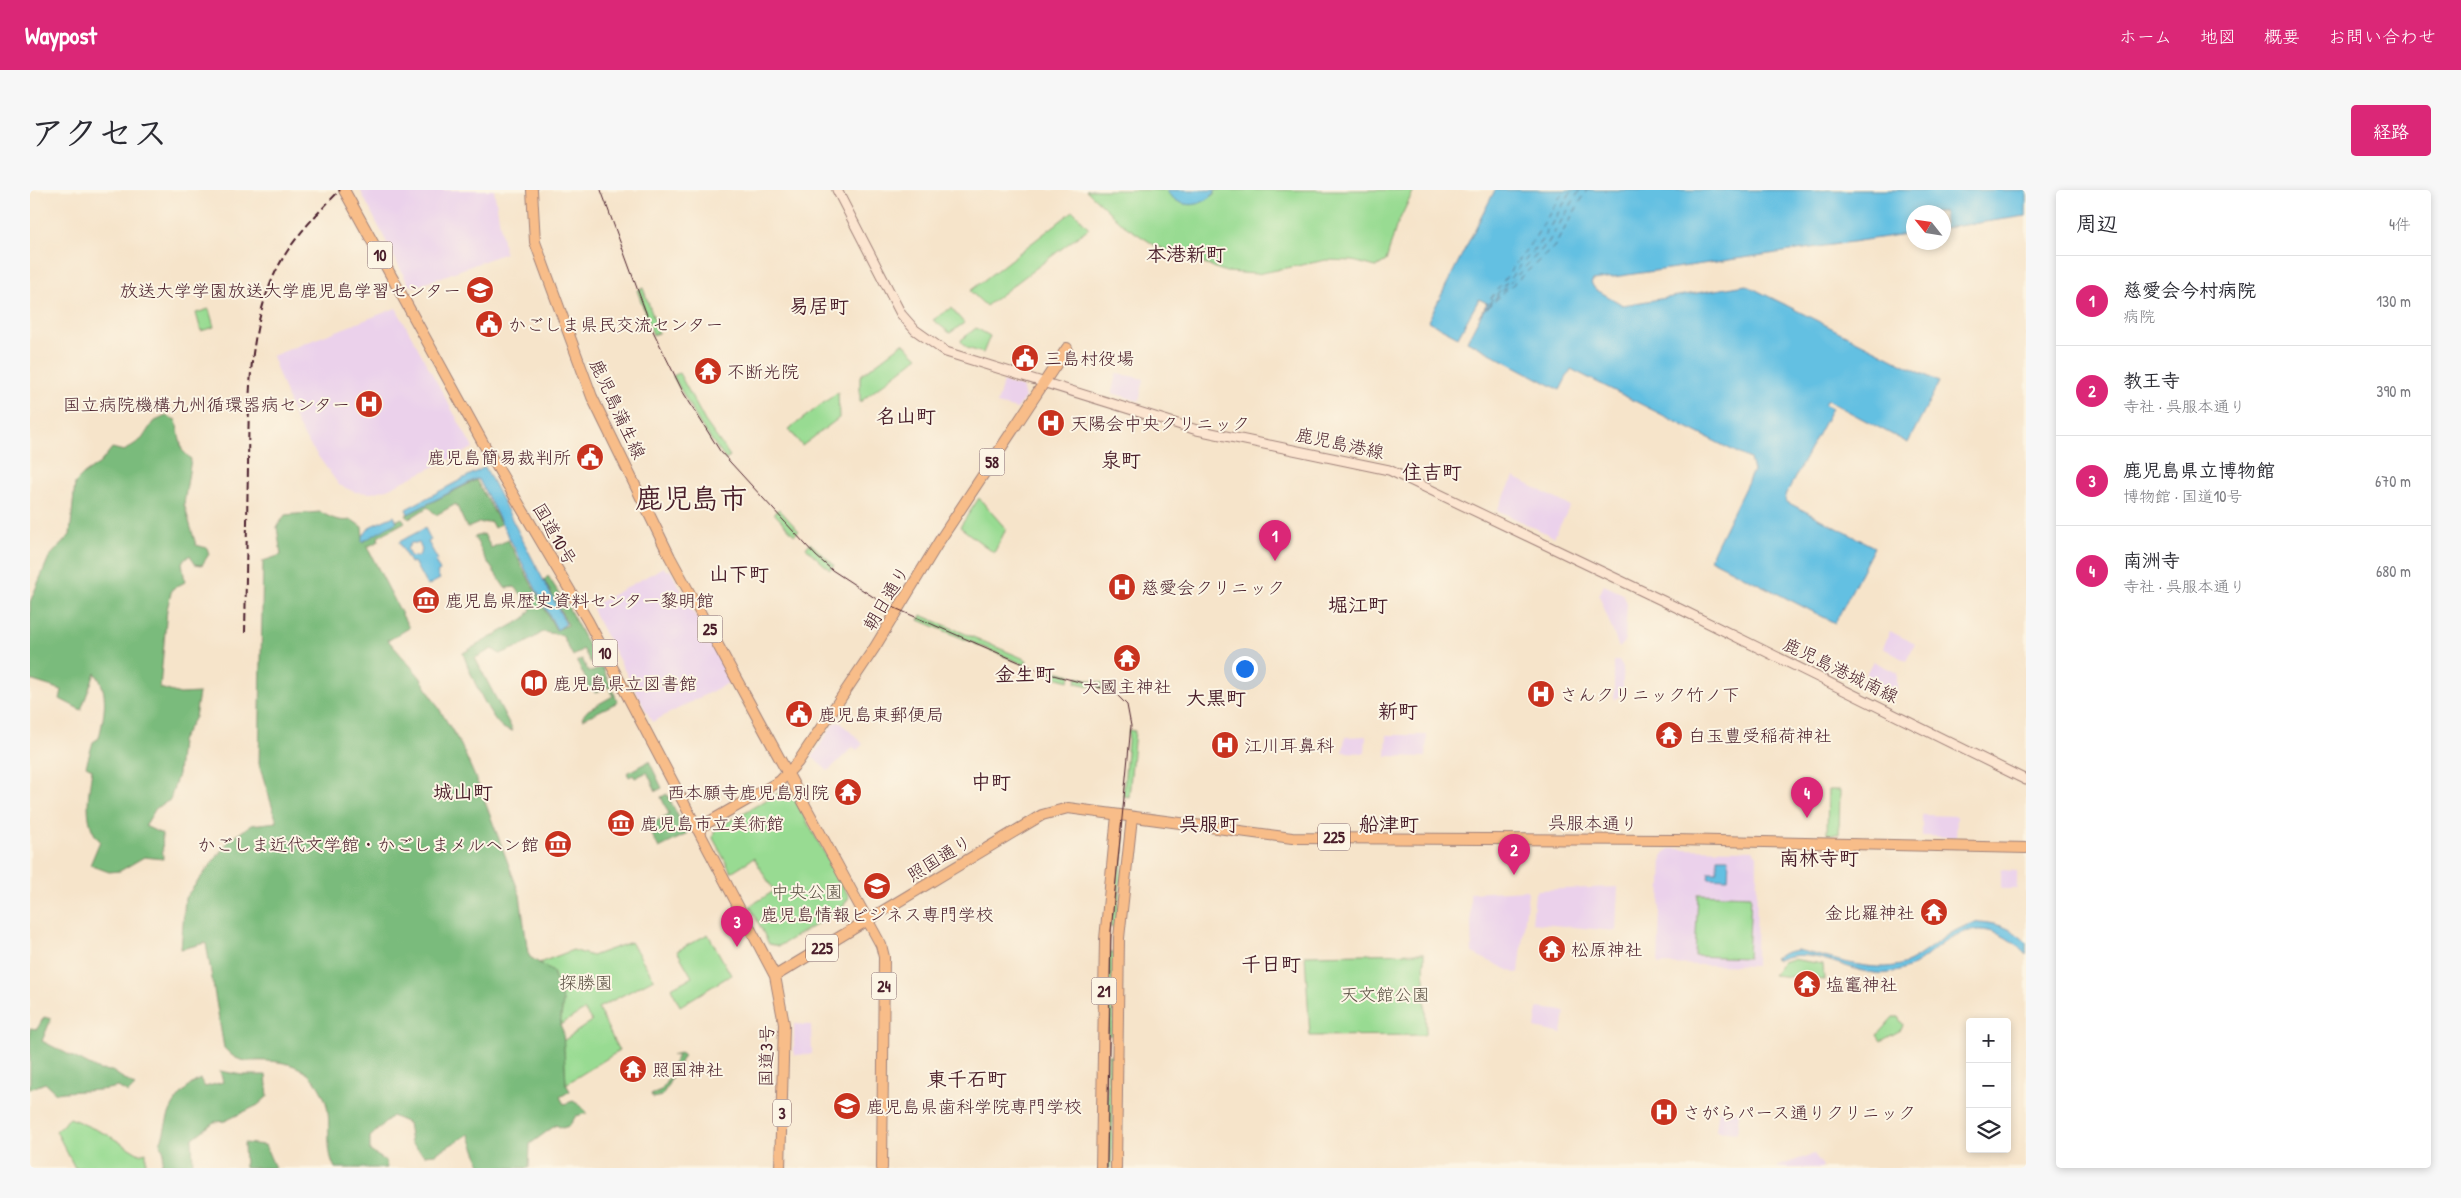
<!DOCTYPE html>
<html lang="ja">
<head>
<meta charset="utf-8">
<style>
  body { margin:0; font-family:"Patrick Hand","Klee One",sans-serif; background:#f7f7f7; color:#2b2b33 }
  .controls { position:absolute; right:15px; bottom:15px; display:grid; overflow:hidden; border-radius:5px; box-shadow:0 2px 8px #0003 }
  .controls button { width:45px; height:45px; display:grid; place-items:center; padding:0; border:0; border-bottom:1px solid #e1e1e2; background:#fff; color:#2b2b33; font:25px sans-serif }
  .compass { position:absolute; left:1876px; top:15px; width:45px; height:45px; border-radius:50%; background:#fff; box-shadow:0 2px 8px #0003; rotate:300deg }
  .you { position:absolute; left:1214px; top:478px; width:18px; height:18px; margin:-12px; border:4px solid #fff; border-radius:50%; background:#1a73e8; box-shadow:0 0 0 8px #1a73e833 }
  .badge { display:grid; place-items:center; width:32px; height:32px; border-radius:50%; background:#db2777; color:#fff; font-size:16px; font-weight:700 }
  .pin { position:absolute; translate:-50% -41px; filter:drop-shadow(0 1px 2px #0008) }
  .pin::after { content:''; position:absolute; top:26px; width:18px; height:15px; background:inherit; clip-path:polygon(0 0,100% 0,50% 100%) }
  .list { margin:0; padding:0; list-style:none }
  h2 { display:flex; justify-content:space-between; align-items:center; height:65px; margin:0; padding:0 20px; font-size:21px }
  h2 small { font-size:16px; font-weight:400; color:#7c7c81 }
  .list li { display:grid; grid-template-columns:32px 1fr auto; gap:15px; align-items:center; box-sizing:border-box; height:90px; padding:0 20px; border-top:1px solid #e1e1e2 }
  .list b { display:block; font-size:19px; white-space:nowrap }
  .list p { margin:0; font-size:16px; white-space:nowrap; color:#7c7c81 }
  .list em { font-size:16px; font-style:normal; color:#7c7c81 }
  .icon { flex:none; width:28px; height:28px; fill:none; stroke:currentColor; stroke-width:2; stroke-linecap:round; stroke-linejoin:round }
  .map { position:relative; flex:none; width:1996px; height:978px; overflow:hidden; border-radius:5px }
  header { display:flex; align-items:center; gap:30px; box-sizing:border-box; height:70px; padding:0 25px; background:#db2777; color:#fff }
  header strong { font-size:24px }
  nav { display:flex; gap:28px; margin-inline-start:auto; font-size:18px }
  .intro { display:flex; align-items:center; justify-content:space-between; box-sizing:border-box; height:120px; padding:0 30px }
  h1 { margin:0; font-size:35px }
  .button { padding:12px 22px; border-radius:5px; background:#db2777; color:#fff; font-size:18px; font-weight:700 }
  main { display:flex; gap:30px; padding:0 30px }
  aside { flex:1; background:#fff; border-radius:5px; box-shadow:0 2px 8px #0003 }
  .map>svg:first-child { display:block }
</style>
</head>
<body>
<header>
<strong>Waypost</strong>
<nav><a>ホーム</a><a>地図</a><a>概要</a><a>お問い合わせ</a></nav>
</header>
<div class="intro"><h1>アクセス</h1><a class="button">経路</a></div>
<main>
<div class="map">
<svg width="1996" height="978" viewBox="0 0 1996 978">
  <rect width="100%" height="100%" fill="#fcf5e5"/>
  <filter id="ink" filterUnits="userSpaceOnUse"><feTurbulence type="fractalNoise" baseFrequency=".02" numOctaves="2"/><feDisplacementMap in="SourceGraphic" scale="10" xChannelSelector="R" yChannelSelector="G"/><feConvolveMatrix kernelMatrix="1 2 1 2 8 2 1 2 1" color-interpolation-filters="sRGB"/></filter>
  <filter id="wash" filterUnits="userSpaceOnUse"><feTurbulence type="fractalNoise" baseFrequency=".0096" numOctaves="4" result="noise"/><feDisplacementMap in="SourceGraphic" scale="20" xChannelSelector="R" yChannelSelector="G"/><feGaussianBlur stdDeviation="1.12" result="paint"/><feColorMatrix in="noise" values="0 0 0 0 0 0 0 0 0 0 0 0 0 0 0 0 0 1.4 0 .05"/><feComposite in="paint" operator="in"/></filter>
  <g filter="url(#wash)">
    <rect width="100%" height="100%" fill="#f6e4ca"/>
    <path fill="#ebd1eb" d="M333,0h131l11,63 -90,34 -7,-3 -47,-92z
      M366,118l77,140 -86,41 -16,4 -16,-1 -16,-7 -32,-44 -10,-17 -25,-68z
      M1086,183l28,6 -5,22 -27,-8z
      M973,192l19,5 3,10 -8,12 -20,-5z
      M1484,287l56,29 -16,31 -57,-27z
      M634,377l2,4 4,-1 62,111 -80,41 -59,-111 1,-6z
      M1574,395l19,9 4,9 -2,39 -6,6 -20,-53z
      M1860,441l25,13 -9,17 -23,-13z
      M1584,471h5l4,6v26l-9,7z
      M1843,471l24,12v21l-14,1 -22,-12z
      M810,532l23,22 -6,6 -4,-3 -25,24 -16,-14 22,-34z
      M1357,545h40l-1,22 -40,-1z
      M1336,546l-1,17 -22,-1 2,-15z
      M1892,625l35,1 -1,21 -34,-1z
      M1639,659l84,1 4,5 -1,111 -98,-2 4,-108z
      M1971,680l16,1v18h-16z
      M1588,697l-2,44 -84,-8 3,-30 3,-3z
      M1496,700l2,2 -9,80 -4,1 -43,-20 -2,-58 1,-2z
      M1508,818l27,3 -3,23 -27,-6z
      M764,834l17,1 1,29 -18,1z
      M1689,919l20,2 -2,22 -21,-2z
      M1784,964l9,12 -2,2h-43v-2z"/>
    <path fill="#98db92" stroke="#717d5e" d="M1056,0h80l2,3 45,2 3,-5h198l-18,37 -10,34 -10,6 -23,-6 -27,-1 -69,14 -31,-2 -70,-26 -34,-22z
      M1043,21l16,17 -103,78 -16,-15z
      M613,98l16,45 -6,2 -16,-45z
      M921,118l13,15 -14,10 -17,-13z
      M179,119l5,18 -13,4 -5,-18z
      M946,138l14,8 -7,17 -16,-5 -5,-5 -1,-3z
      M873,153l15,14 -58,45v-26z
      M649,183l26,48 25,35 -4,4 -26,-36 -27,-48z
      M808,202l1,26 -37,28 -13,-17z
      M949,308l27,31 -12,24 -34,-26z
      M749,319l20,22 -5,4 -20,-22z
      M780,353l24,22 -4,5 -24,-22z
      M891,425l106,45 -2,5 -106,-45z
      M1016,478l25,7 -2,6 -25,-7z
      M1047,487l26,6 -1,6 -26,-6z
      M1099,540l6,1 -6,66 -6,-1z
      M754,600l6,1 59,106 -8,13 -62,36 -10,-2 -19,-38 24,-15 -20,-33 -23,14 -18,-34 2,-9z
      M1798,600h12l-1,44h-12z
      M1089,645l6,1 -9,92 -6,-1z
      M1668,704l53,2 -3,62 -53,-2z
      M678,744l23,41 -51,31 -9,-18 21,-11 -15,-26z
      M601,752l23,37 -56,29 21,43 -53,33 -3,-43 29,-20 -8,-11 -24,15 3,-24 -10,-29 -14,-9 34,-13 19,6z
      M1079,762h6l-1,83h-6z
      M1394,763l2,80 -2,2 -114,1 -5,-81z
      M1762,769l31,5 1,16 -51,-5 10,-13z
      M1863,827h5l5,8 -2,5 -20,11 -4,-6z
      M1078,865h6l-2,113h-6z
      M40,928l38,17 31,19 7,-2v10l-4,6h-67l-19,-37z"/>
    <path fill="#7abb7c" stroke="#626d54" d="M136,226l10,4 6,30 9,9 -7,45 12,41 11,3 2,6 -7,11 -7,-1 -5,-9 -8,7 3,20 -13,7 -5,20 -7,79 20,6 19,-1 -4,24 -14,24 -3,33 -8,26 -14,8 -11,18 17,8 1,25 -19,-2 -24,14 -11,1 -19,-7 10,-24c-18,-17 -11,-50 -8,-72l-6,-3 7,-24 6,-4c5,-22 11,-47 -4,-65l-14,37 -21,-11 2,-9 -32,-10v-78l19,-45 21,-22 5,-52 9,-9 16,-11 12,-15 12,3 18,-12 11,-17z
      M446,290l25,44 -7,4 -3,-6 -12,1 -12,5 -11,-24 -20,11 -8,-8 -19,12 -3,-4z
      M290,322c12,6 17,10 32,8l10,7 1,10 39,-19 3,4 -27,15 1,4 -12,6 42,81 -20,12 -2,-1 33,38 41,68 18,41 41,109 8,58 2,4 23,15 10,29 -3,24 3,6 3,53 4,7 -10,6 4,7 9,-3 8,5 6,7 -11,3 -7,10 -7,2 -6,-3 -26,19 -1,24h-47l-13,-34 -34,20 -11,1 -13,-12 -3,-20 -16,-7 -22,21v14l16,10 1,7h-52c-12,-22 -1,-48 -11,-71 -12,-27 -30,-35 -58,-36 -11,-1 -20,2 -30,-3 -4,-2 -8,-6 -12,-10l-18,-105 -25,6 4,-51 44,-57 22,-16 26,-3 -18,-58 4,-203 18,-6 -4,-28 8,-12z
      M454,344l7,14 17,-8 48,90 12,-5 -24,-45 4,-4 20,31 28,53 -5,3 -8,-14 -10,7 -11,-21 -19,-3 -22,14 -21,8 -8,-5 -17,9 38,73c-4,-1 -8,-1 -11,-4 -13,-10 -34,-58 -39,-74l62,-35 6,-9 -8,-13 -8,-9 -10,1c-6,-9 -12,-18 -18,-27 -5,-6 -7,-16 -13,-24z
      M552,469l6,12 4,1 10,-5 16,35 -35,17 -1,-2 6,-7 25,-14 -5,-10 -13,7 -2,-5 -3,2 -3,-3 1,-3 -11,-23z
      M619,571l13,27 -6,3 -9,-19 -12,6 -2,-3 -4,2 -2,-4z
      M637,604l20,40 -28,14 -12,-22 22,-12 -8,-17z
      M14,827l7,2 -9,22 57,29 13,1 23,15 -7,7 -10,-6c-21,5 -41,3 -62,6l-11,-10 -15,6v-61l7,1z
      M650,863l4,2 -22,41 -9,2 -2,-4 10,-4 11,-17 -2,-4 8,-13 -6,-1z
      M190,881l22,4h24l2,21 -10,9 -33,16 -11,1 -22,17 1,29h-32l3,-16 -4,-9c5,-10 5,-17 8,-26 5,-16 18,-31 32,-38l5,8 18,-5z
      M214,953l21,2 10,23h-30z"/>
    <path fill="#64c0e2" stroke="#577086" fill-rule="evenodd" d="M1136,0h50c-12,19 -38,20 -50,0z
      M1465,0h531v26l-82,12v-16h-30l-1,21 -320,47 -2,3 4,6 28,16 123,-20 193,97 -31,61 -81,-43 -3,4 8,4 -47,88 2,6 87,45 -39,76 -125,-64 43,-88 -3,-12 -179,-90 -11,21 -93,-49 20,-38 -8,-4 -21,38 -30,-16z
      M455,277l81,157 -9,6 -78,-150 -3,-1 -68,35 -2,-5z
      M364,326l3,6 -35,20v-5l9,-11z
      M395,338l6,12 -3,2 10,18 -3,1 5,10 -3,2 3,6 -13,7 -13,-24 -4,1 -11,-21zM381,353h8l3,7 -4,7 -8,-1 -3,-7z
      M1687,668h12l-1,21 -20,-1 1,-6h8z
      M1950,732c20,2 32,6 46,20v12c-19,-20 -44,-32 -71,-18 -25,12 -33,32 -65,37 -37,5 -77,-30 -112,-13l-4,-2 13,-6 10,-2c32,7 84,27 113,11 25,-14 41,-34 70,-39z"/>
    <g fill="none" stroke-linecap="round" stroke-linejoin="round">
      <path stroke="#53576b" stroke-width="1" stroke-dasharray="6 5" stroke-linecap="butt" d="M1457,117l61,-64 32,-53
        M1454,118l52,-72 28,-46
        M1452,122l60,-72 30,-50
        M1448,126l76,-69 33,-57"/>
    </g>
  </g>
  <g filter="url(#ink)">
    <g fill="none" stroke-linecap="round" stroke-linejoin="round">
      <g stroke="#a0827a" stroke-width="11">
        <path id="secondary" d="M807,0l64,124 14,16 31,22 251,78 192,40 291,139 346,171"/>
      </g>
      <g stroke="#a0827a" stroke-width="12">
        <path id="primary" d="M502,0l3,52 57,155 78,160 211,388 3,12 -2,211
          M1071,978l4,-229 12,-124
          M1086,978l3,-230 13,-121"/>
      </g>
      <g stroke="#a0827a" stroke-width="12">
        <path id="trunk" d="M314,0l139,253 105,178 187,355 9,48 -4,144
          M667,639l83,-48 18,-19 77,-115 65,-107 127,-192
          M745,786l267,-161 26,-7 224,30 383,2 351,8"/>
      </g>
      <use href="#secondary" stroke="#fce5d0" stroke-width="9"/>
      <use href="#primary" stroke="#f8bd89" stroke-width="10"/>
      <use href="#trunk" stroke="#f8bd89" stroke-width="10"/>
      <path stroke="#4a1f2b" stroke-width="1" d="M571,0l51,139 31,63 37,59 96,105 16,14 49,32 161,70 71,19 14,14 4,21 -20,205 -4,237"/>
      <path stroke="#4a1f2b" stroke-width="2" stroke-dasharray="8 4" stroke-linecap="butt" d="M215,443c1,-56 2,-111 3,-166 1,-66 -1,-133 27,-194 15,-32 40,-57 65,-83"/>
    </g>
  </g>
  <defs>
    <g id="university-disc" transform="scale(1.4375)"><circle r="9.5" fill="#c8321e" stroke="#fcf5e5"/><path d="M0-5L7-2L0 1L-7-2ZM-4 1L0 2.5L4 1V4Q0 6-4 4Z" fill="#fff"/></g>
    <g id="civic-disc" transform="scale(1.4375)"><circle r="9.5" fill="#c8321e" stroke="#fcf5e5"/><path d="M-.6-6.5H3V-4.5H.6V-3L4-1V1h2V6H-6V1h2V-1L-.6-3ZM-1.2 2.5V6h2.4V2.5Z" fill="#fff"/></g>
    <g id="temple-disc" transform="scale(1.4375)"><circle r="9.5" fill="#c8321e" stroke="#fcf5e5"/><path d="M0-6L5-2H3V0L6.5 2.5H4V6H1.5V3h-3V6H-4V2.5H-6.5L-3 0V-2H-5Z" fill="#fff"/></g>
    <g id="hospital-disc" transform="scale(1.4375)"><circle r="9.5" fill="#c8321e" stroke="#fcf5e5"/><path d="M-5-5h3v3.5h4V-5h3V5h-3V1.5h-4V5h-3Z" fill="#fff"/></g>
    <g id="museum-disc" transform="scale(1.4375)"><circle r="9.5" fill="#c8321e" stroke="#fcf5e5"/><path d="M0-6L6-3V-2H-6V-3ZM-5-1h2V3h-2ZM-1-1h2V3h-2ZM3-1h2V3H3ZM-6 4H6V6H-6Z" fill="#fff"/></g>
    <g id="library-disc" transform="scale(1.4375)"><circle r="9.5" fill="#c8321e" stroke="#fcf5e5"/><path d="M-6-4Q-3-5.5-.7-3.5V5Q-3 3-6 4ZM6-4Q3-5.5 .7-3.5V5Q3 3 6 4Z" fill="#fff"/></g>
  </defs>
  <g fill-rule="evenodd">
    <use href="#university-disc" x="450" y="100"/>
    <use href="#civic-disc" x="459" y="134"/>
    <use href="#civic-disc" x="995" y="168"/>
    <use href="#temple-disc" x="678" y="181"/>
    <use href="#hospital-disc" x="339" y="214"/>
    <use href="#hospital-disc" x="1021" y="233"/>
    <use href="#civic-disc" x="560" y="267"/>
    <use href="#hospital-disc" x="1092" y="397"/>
    <use href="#museum-disc" x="396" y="410"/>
    <use href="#temple-disc" x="1097" y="468"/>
    <use href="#library-disc" x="504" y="493"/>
    <use href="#hospital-disc" x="1511" y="504"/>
    <use href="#civic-disc" x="769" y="524"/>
    <use href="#temple-disc" x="1639" y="545"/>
    <use href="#hospital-disc" x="1195" y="555"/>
    <use href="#temple-disc" x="818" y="602"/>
    <use href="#museum-disc" x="591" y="633"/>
    <use href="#museum-disc" x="528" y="654"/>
    <use href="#university-disc" x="847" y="696"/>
    <use href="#temple-disc" x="1904" y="722"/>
    <use href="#temple-disc" x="1522" y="759"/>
    <use href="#temple-disc" x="1777" y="794"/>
    <use href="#temple-disc" x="603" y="879"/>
    <use href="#university-disc" x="817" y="916"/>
    <use href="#hospital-disc" x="1634" y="922"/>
  </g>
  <g text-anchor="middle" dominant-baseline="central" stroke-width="4" stroke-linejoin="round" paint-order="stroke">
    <g fill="#fcf5e5" stroke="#7f5f63" stroke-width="1">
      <rect x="337.5" y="51.5" width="25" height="27" rx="4"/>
      <rect x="949.5" y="258.5" width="25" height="27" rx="4"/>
      <rect x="667.5" y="425.5" width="25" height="27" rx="4"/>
      <rect x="562.5" y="449.5" width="25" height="27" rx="4"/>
      <rect x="1288" y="633.5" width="32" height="27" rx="4"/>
      <rect x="776" y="744.5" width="32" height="27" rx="4"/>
      <rect x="841.5" y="782.5" width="25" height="27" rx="4"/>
      <rect x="1061.5" y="787.5" width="25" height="27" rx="4"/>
      <rect x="743" y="909.5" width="18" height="27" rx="4"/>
    </g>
    <g font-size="16" font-weight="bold" fill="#4a1f2b">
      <text x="350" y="65">10</text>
      <text x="962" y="272">58</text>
      <text x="680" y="439">25</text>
      <text x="575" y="463">10</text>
      <text x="1304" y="647">225</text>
      <text x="792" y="758">225</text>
      <text x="854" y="796">24</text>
      <text x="1074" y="801">21</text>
      <text x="752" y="923">3</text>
    </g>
    <g font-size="18" fill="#4a1f2b" stroke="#fcf5e5" text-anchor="start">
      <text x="431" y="100" text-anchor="end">放送大学学園放送大学鹿児島学習センター</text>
      <text x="478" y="134">かごしま県民交流センター</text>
      <text x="1014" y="168">三島村役場</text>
      <text x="697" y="181">不断光院</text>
      <text x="320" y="214" text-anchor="end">国立病院機構九州循環器病センター</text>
      <text x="1040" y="233">天陽会中央クリニック</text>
      <text x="541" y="267" text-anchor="end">鹿児島簡易裁判所</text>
      <text x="1111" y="397">慈愛会クリニック</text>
      <text x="415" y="410">鹿児島県歴史資料センター黎明館</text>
      <text x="523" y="493">鹿児島県立図書館</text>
      <text x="1097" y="496" text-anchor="middle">大國主神社</text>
      <text x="1530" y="504">さんクリニック竹ノ下</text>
      <text x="788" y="524">鹿児島東郵便局</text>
      <text x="1658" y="545">白玉豊受稲荷神社</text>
      <text x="1214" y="555">江川耳鼻科</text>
      <text x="799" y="602" text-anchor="end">西本願寺鹿児島別院</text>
      <text x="610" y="633">鹿児島市立美術館</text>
      <text x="509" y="654" text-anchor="end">かごしま近代文学館・かごしまメルヘン館</text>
      <text x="1885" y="722" text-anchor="end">金比羅神社</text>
      <text x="847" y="724" text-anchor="middle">鹿児島情報ビジネス専門学校</text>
      <text x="1541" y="759">松原神社</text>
      <text x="1796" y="794">塩竃神社</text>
      <text x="622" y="879">照国神社</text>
      <text x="836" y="916">鹿児島県歯科学院専門学校</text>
      <text x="1653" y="922">さがらパース通りクリニック</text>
    </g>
    <g font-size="18" fill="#4a1f2b" stroke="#fcf5e5">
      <text transform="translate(588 219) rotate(65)">鹿児島蒲生線</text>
      <text transform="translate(1310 253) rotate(12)">鹿児島港線</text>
      <text transform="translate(525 344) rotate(60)">国道10号</text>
      <text transform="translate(856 408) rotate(-59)">朝日通り</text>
      <text transform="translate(1811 480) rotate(26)">鹿児島港城南線</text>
      <text transform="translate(1563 633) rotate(1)">呉服本通り</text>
      <text transform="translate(909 668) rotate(-31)">照国通り</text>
      <text transform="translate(736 866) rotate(-89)">国道3号</text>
    </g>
    <g font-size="18" fill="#61574a" stroke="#fcf5e5">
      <text x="777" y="701">中央公園</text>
      <text x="556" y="792">探勝園</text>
      <text x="1355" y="804">天文館公園</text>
    </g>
    <g font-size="20" font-weight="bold" fill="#4a1f2b" stroke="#fcf5e5">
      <text x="1156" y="63">本港新町</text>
      <text x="789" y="115">易居町</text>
      <text x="876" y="225">名山町</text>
      <text x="1091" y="269">泉町</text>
      <text x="1402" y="281">住吉町</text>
      <text x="709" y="383">山下町</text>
      <text x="1328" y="414">堀江町</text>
      <text x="995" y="483">金生町</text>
      <text x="1186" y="507">大黒町</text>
      <text x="1368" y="520">新町</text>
      <text x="961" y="591">中町</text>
      <text x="433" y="601">城山町</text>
      <text x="1179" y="633">呉服町</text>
      <text x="1359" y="633">船津町</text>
      <text x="1789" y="667">南林寺町</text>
      <text x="1241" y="773">千日町</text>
      <text x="937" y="888">東千石町</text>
    </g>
    <g font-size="28" font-weight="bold" fill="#4a1f2b" stroke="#fcf5e5">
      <text x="661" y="308">鹿児島市</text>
    </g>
  </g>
</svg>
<div class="controls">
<button>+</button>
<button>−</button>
<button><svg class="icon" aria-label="layers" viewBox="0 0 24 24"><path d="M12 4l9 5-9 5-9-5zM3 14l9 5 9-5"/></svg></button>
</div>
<svg class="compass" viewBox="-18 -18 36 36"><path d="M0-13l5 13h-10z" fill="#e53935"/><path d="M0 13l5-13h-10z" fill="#7c7c81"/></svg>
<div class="you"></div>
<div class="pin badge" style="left:1245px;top:371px">1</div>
<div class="pin badge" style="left:1484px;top:685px">2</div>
<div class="pin badge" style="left:707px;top:757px">3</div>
<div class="pin badge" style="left:1777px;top:628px">4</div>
</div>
<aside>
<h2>周辺<small>4件</small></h2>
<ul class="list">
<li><span class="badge">1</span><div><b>慈愛会今村病院</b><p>病院</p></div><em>130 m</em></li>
<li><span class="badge">2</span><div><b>教王寺</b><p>寺社 · 呉服本通り</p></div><em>390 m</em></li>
<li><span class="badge">3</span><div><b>鹿児島県立博物館</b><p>博物館 · 国道10号</p></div><em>670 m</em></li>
<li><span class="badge">4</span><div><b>南洲寺</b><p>寺社 · 呉服本通り</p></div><em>680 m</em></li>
</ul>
</aside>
</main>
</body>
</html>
